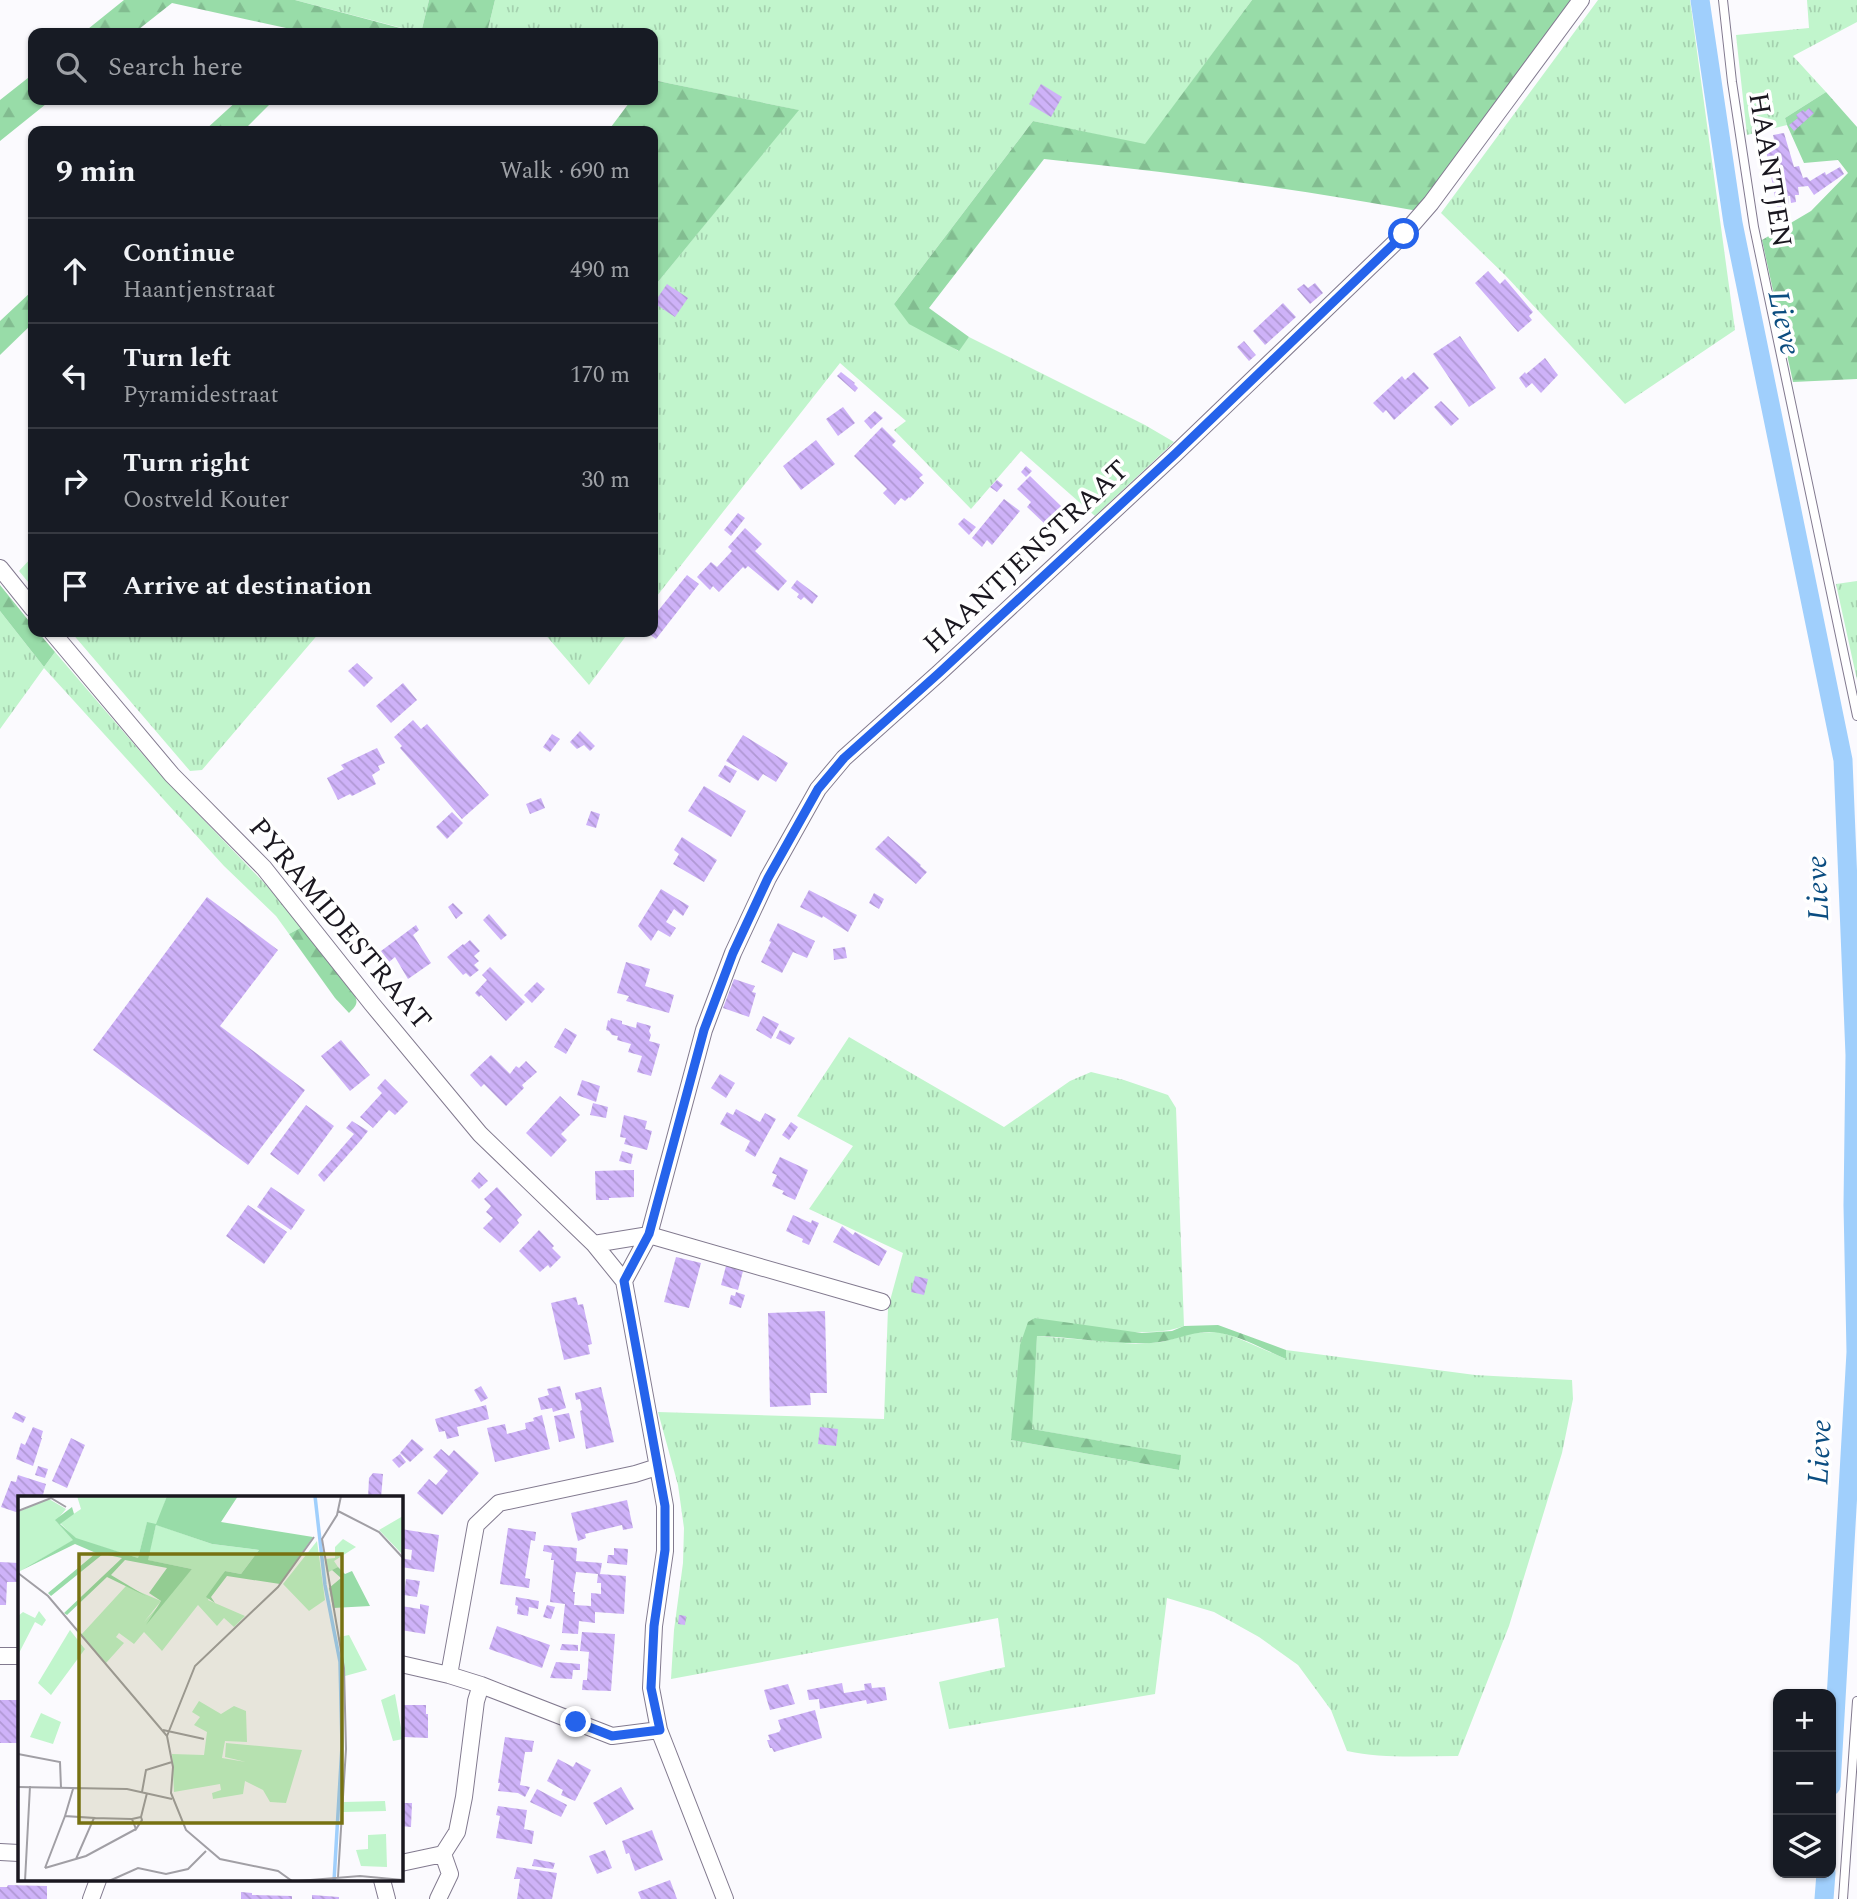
<!DOCTYPE html>
<html lang="en">
<head>
<meta charset="utf-8">
<style>
  body { margin:0; font-family:Spectral,serif; background:#20242c; color:#f1f3f6 }
  .controls { position:absolute; right:21px; bottom:21px; display:grid; overflow:hidden; border-radius:14px; box-shadow:0 2px 5px #0004 }
  .controls button { width:63px; height:63px; display:grid; place-items:center; padding:0; border:0; border-bottom:2px solid #363941; background:#171b24; color:#f1f3f6; font:35px sans-serif }
  .stop { position:absolute; width:21px; height:21px; margin:-16px; border:5px solid #2563eb; border-radius:50%; background:#fff }
  .stop.end { background:#2563eb; border-color:#fff; box-shadow:0 2px 7px #0008 }
  .list { margin:0; padding:0; list-style:none }
  h2 { display:flex; justify-content:space-between; align-items:center; height:91px; margin:0; padding:0 28px; font-size:30px }
  h2 small { font-size:23px; font-weight:400; color:#9ea1a6 }
  .list li { display:grid; grid-template-columns:46px 1fr auto; gap:21px; align-items:center; box-sizing:border-box; height:105px; padding:0 28px; border-top:2px solid #363941 }
  .list b { display:block; font-size:26px; white-space:nowrap }
  .list p { margin:0; font-size:23px; white-space:nowrap; color:#9ea1a6 }
  .list em { font-size:23px; font-style:normal; color:#9ea1a6 }
  .icon { flex:none; width:38px; height:38px; fill:none; stroke:currentColor; stroke-width:2; stroke-linecap:round; stroke-linejoin:round }
  .map { position:relative; flex:none; width:1857px; height:1899px; overflow:hidden }
  .search { position:absolute; background:#171b24; box-shadow:0 2px 5px #0004; left:28px; top:28px; width:630px; height:77px; display:flex; align-items:center; gap:18px; box-sizing:border-box; padding:0 24px; border-radius:14px; color:#9ea1a6; font-size:26px }
  .panel { position:absolute; background:#171b24; box-shadow:0 2px 5px #0004; left:28px; top:126px; width:630px; height:511px; border-radius:14px }
  .map>svg:first-child { display:block }
</style>
</head>
<body>
<div class="map">
<svg width="1857" height="1899" viewBox="0 0 1857 1899">
  <defs>
    <pattern id="grass-tufts" width="24" height="20" patternUnits="userSpaceOnUse" patternTransform="scale(1.75)"><rect width="24" height="20" fill="#c1f5cc"/><path d="M3 7l-1-3M5 7V3M7 7l1-3M15 17l-1-3M17 17v-4M19 17l1-3" fill="none" stroke="#a5d1af"/></pattern>
    <pattern id="forest-firs" width="22" height="20" patternUnits="userSpaceOnUse" patternTransform="scale(1.75)"><rect width="22" height="20" fill="#98dca8"/><path d="M5 1l3.5 6h-7zM16 11l3.5 6h-7z" fill="#82bc90"/></pattern>
    <pattern id="building-back-hatch" width="6" height="6" patternUnits="userSpaceOnUse" patternTransform="scale(1.75)"><rect width="6" height="6" fill="#ceb2f8"/><path d="M-1 5l2 2M0 0l6 6M5-1l2 2" fill="none" stroke="#b098d4"/></pattern>
  </defs>
  <rect width="100%" height="100%" fill="#fbfafe"/>
  <path fill="url(#grass-tufts)" d="M295,0h134l-8,33z
    M495,0h757l-107,145 -112,-24 -139,183 64,47 11,-14 176,88 29,17 -79,74 -74,-65 -50,58 -77,-79 12,-9 -66,-58 -187,238v-313l145,-178 -145,-30v-47h-166z
    M1598,0h92l45,330 -110,74 -120,-129 -64,-62z
    M1807,0h50v22l-64,34 33,36 -41,26 2,7 -40,10 -11,-100 73,-7z
    M33,556v32l-14,-17z
    M1857,581v99l-21,-96z
    M0,611l44,56 11,-15 102,119 111,116 34,40 -13,7 -13,-18 -52,-50 -180,-198 -44,61z
    M71,632h249l-118,138 -12,1z
    M543,632h86l-40,53z
    M849,1037l155,90 66,-46 21,-9 33,8 44,15 8,13 8,218c-38,15 -109,-1 -149,-8l-24,122 168,30 1,-15 -149,-26 6,-93 99,8 26,-2 31,-9 25,-1 15,4 53,23v-9l189,25 97,5 1,19 -11,54 -53,173 -51,130c-37,0 -75,3 -111,-5l-16,-41 -33,-45 -39,-28 -45,-25 -47,-14 -12,96 -206,35 -10,-47 66,-15 -7,-49 -327,61 3,-49 9,-67 1,-35 -6,-43 -20,-73 226,7 4,-111 15,-55 -94,-44 44,-63 -56,-30z"/>
  <path fill="url(#forest-firs)" d="M124,0h171l124,33h-110l-137,-30 -38,30h-51z
    M429,0h66l-8,33h-66z
    M1252,0h323l-157,211c-124,-23 -249,-39 -374,-52l-115,149 40,29 -10,14 -50,-27 -15,-20 139,-183 112,23z
    M33,74v26h18l-51,41v-41z
    M653,80l146,30 -146,178v-157h-45l21,-28 -21,-3h45z
    M1826,92l31,35v252l-64,3 -31,-142 49,-29 37,-38 -10,-13 -34,3 -17,-38 -2,-7z
    M238,100h36l-31,31h-39z
    M33,290v33l-33,32v-34z
    M0,585l33,41v6h5l17,20 -11,15 -44,-56z
    M302,927l52,67c5,9 2,12 -5,19l-14,-15 -46,-64z
    M1035,1318l107,15 30,-2 12,-5 34,-1 68,25v9c-21,-9 -43,-22 -66,-26 -24,-5 -46,9 -69,10 -38,2 -76,-6 -114,-7l-5,93 149,26 -2,15 -168,-30 9,-95 8,-23z"/>
  <g fill="none" stroke-linecap="round" stroke-linejoin="round">
    <path stroke="#a0cffc" stroke-width="19" d="M1700,0l33,223 110,537 12,295 -2,150 3,147 -25,434
      M1824,1899l2,-26"/>
  </g>
  <path fill="url(#building-back-hatch)" fill-rule="evenodd" d="M1041,84l21,13 -11,20 -22,-13z
    M1809,108l5,5 -20,18 -5,-6 9,-7 -2,-3 7,-5 2,2z
    M1784,133l10,34 5,-1 4,12 4,-1 3,4 15,-9 1,3 14,-8 4,7 -30,21 -6,-9 -10,1 1,8h-4l1,7 -5,1 -1,-7h-2l1,9 -12,2 -12,-62 10,-2 -2,-8z
    M1488,271l12,13 5,-5 28,33 -4,4 3,4 -14,12 -43,-49z
    M1315,283l8,10 -13,11 -13,-15 7,-5 4,4z
    M667,284l21,14 -13,19 -21,-14z
    M1283,303l13,14 -31,28 -12,-14z
    M1460,336l36,52 -27,19 -36,-53z
    M1244,341l12,14 -7,6 -12,-14z
    M1545,358l13,17 -17,18 -9,-10 -6,5 -7,-10 6,-6 1,2z
    M841,372l14,11 -1,1 4,4 -3,4 -18,-16z
    M1414,372l15,16 -35,32 -8,-10 -3,3 -10,-10 29,-27 3,4z
    M1441,401l18,18 -8,7 -17,-19z
    M843,407l12,16 -17,13 -12,-17z
    M875,411l8,7 -12,11 -7,-8z
    M882,427l14,14 -4,4 31,30 -4,3 5,5 -14,15 -1,-1 -4,4 -4,-3 -6,7 -12,-12 4,-4 -33,-33z
    M816,440l19,24 -34,26 -18,-24z
    M1026,466l6,5 -6,6 -5,-5z
    M1030,476l34,33 -10,10 -2,-1 -6,7 -19,-18 4,-5 -14,-13z
    M997,480l6,5 -6,7 -7,-5z
    M1004,499l16,12 -28,34 -5,-5 -5,7 -10,-9z
    M738,513l7,5 -14,18 -7,-6z
    M964,518l12,9 -7,8 -11,-11z
    M745,528l17,16 -7,7 32,30 -9,10 -30,-25 -3,3 -2,-2 -24,25 -6,-6 -3,4 -13,-13 14,-15 6,5 15,-16 -4,-4z
    M687,575l12,9 -43,55 -10,-7h7v-15z
    M797,580l21,16 -6,8 -8,-7 -3,3 -4,-3 2,-3 -8,-6z
    M357,663l16,15 -9,9 -16,-16z
    M403,683l14,17 -26,23 -15,-17z
    M413,720l8,9 6,-5 62,71 -27,24 -62,-71 2,-2 -8,-9z
    M580,731l15,15 -5,5 -6,-6 -7,4 -7,-7z
    M552,734l8,5 -10,13 -7,-5z
    M743,735l45,28 -12,19 -13,-8 -5,7 -32,-20z
    M377,748l8,15 -7,3 2,4 -8,5 4,9 -24,12 -2,-2 -12,6 -11,-22 17,-9 -3,-4z
    M725,765l12,6 -7,12 -12,-7z
    M704,786l42,25 -15,26 -43,-26z
    M541,798l4,10 -15,6 -4,-10z
    M591,811l9,3 -4,14 -10,-3z
    M452,812l11,11 -16,16 -11,-12z
    M888,836l33,29 -1,1 7,6 -11,12 -41,-35z
    M682,837l35,23 -13,22 -31,-18 6,-10 -5,-4z
    M661,889l28,17 -6,10 -9,-7 -8,13 10,6 -6,9 -12,-7 -7,11 -13,-15z
    M809,890l48,25 -9,17 -25,-16 -1,2 -22,-11z
    M874,893l10,6 -5,10 -10,-6z
    M207,897l71,53 -58,76 85,64 -57,75 -155,-115z
    M453,903l10,10 -7,6 -8,-12z
    M489,914l18,21 -6,5 -18,-20z
    M778,923l37,18 -8,17 -14,-6 -11,21 -21,-11 10,-20 -2,-1z
    M416,925l3,5 -6,5 18,28 -23,16 -13,-22 -6,5 -8,-11z
    M470,940l10,11 -6,5 5,5 -5,4 5,5 -9,7 -4,-4 -3,2 -16,-18 16,-13 1,1z
    M845,947l2,11 -13,2 -1,-11z
    M626,962l24,7 -5,17 29,9 -5,18 -43,-12 3,-5 -12,-3z
    M490,967l35,35 -19,19 -25,-26 -2,2 -4,-4 12,-13 -5,-5z
    M734,979l21,7 -3,6 4,1 -7,24 -26,-9z
    M537,982l8,7 -13,14 -8,-8z
    M763,1016l16,8 -8,15 -15,-9z
    M611,1018l11,3v3l14,4 1,-6 14,4 -2,5 2,4 -2,6 11,3 -9,32 -14,-4 5,-16 -14,-4 3,-8 -14,-4 1,-4 -6,-1 -3,-4 -3,-1 2,-10 2,1z
    M565,1028l12,7 -11,19 -12,-7z
    M780,1030l15,8 -5,7 -14,-7z
    M341,1040l29,35 -20,16 -29,-35z
    M491,1055l19,19 6,-8 3,2 7,-7 11,11 -15,13 2,3 -18,18 -22,-22 -3,3 -11,-12z
    M720,1074l15,9 -9,15 -15,-10z
    M385,1079l23,23 -13,13 -6,-5 -16,18 -13,-11 22,-24 -5,-5z
    M582,1080l18,6 -4,16 -19,-7z
    M560,1096l20,19 -19,19 6,6 -16,17 -25,-24z
    M593,1103l15,4 -2,11 -16,-3z
    M306,1105l28,21 -36,49 -28,-21z
    M736,1109l24,13 5,-9 11,6 -21,38 -10,-6 5,-10 -30,-17 7,-12 6,3z
    M624,1115l23,6 -2,8 7,2 -5,19 -23,-6 2,-6 -6,-1z
    M352,1121l16,10 -7,9 -37,42 -6,-7 36,-41 -8,-6z
    M791,1122l7,5 -9,13 -7,-5z
    M622,1151l11,3 -2,10 -12,-3z
    M780,1157l28,13 -13,30 -13,-6 2,-3 -12,-5 5,-11 -5,-2z
    M634,1170v27l-25,1v2h-13l-1,-29z
    M479,1172l9,9 -9,8 -8,-8z
    M271,1187l34,23 -14,20 -34,-23z
    M497,1187l25,28 -5,5 2,3 -19,20 -17,-15 10,-10 -7,-6 5,-6 -7,-7z
    M248,1205l39,27 -23,32 -38,-28z
    M793,1215l18,8 1,-3 7,3 -10,22 -7,-3 1,-3 -17,-8z
    M842,1226l11,9 2,-3 32,19 -8,15 -46,-24z
    M539,1230l15,16 -2,2 9,9 -11,11 -2,-3 -8,7 -21,-21z
    M676,1257l25,6 -12,45 -25,-6z
    M726,1266l17,5 -5,19 -17,-5z
    M915,1276l13,3 -4,16 -13,-3z
    M736,1292l9,3 -4,13 -12,-4 2,-9 4,1z
    M576,1297l2,8 5,-1 9,40 -4,1 2,9 -26,6 -13,-57z
    M825,1311l2,82h-17l1,12 -41,2 -2,-94z
    M481,1386l7,12 -7,4 -7,-12z
    M560,1386l6,22 -13,4 -1,-4 -11,2 -3,-12 11,-3 -2,-6z
    M601,1387l13,55 -28,7 -6,-38 2,-1 -2,-11 -4,1 -1,-7z
    M486,1405l3,14 -32,8 2,9 -12,3 -2,-8 -6,1 -4,-13z
    M15,1412l11,5 -3,6 -11,-5z
    M569,1413l6,25 -16,4 -5,-26z
    M542,1415l8,34 -55,13 -8,-34 18,-4 2,10 19,-5 -1,-6 9,-2 -1,-3z
    M33,1427l10,4 -2,7h1l-9,28 -17,-7 5,-16 4,2z
    M820,1427l18,2 -2,17 -18,-2z
    M71,1438l14,7 -18,43 -15,-7z
    M412,1439l12,10 -14,13 -10,-9z
    M441,1449l8,7 5,-6 25,23 -37,42 -25,-22 12,-14 7,6 12,-14 -15,-14z
    M400,1454l6,8 -7,6 -7,-8z
    M38,1466l10,3 -3,9 -10,-3z
    M373,1473l10,1 -2,24h-13l1,-20z
    M18,1475l28,9 -4,14h-23v15l-18,-6 10,-26 5,1z
    M627,1500l6,28 -10,2 -1,-5 -37,9 1,4 -8,3 -7,-28z
    M508,1528l28,4 -1,9 -4,-1 -6,38 5,1 -1,9 -29,-4z
    M401,1529l38,6 -5,37 -33,-5v-9l10,2 1,-10 -11,-2z
    M544,1545l33,3 -1,13 26,2 -2,11 26,2 -2,38 -29,-2v11l-16,-2 -1,13 -16,-1 3,-29 -15,-2 4,-42h-3l1,-7 -9,-2zM576,1572l22,2 -1,9h4v11l-10,-1v13l-17,-1 1,-13h-2z
    M614,1548l14,1 -1,16 -20,-2 1,-8h6z
    M0,1562l19,1v19h-12l-1,23h-6z
    M406,1579l14,2 -3,16 -13,-2z
    M516,1597l23,4 -1,8 -9,-2 -1,9 -11,-2 1,-8 -3,-1z
    M420,1604l9,2 -4,28 -24,-4v-24l19,3z
    M547,1605l8,2 -4,12 -8,-2z
    M679,1615l7,1 -1,9 -7,-1z
    M497,1626l53,19 -8,23 -53,-19z
    M582,1632l33,2 -4,57 -29,-1 1,-10h4l2,-28 -9,-1z
    M562,1644l16,1v6l-18,-1z
    M556,1662l24,2v6h-7l-1,9 -22,-1z
    M842,1683l2,10 21,-3 -1,-6 7,-1 1,5 13,-1 2,13 -20,4 -1,-4 -46,9 -1,-10 -10,1 -2,-10z
    M788,1684l7,20 -25,6 -6,-20z
    M0,1700h18l-1,43h-17z
    M402,1705h24v9h2v24l-24,-1v-13h-2z
    M815,1710l7,28 -48,14 -2,-4h-2l-3,-8h3l-2,-5 11,-3 2,-3 -3,-9z
    M505,1737l29,4 -2,11h-7l-5,33 10,2 -5,10 -7,-4 -20,-2 2,-8h-2z
    M558,1759l15,8 3,-5 15,8 -16,31 -14,-6 2,-5 -16,-9z
    M17,1783h2v27h-3z
    M621,1787l13,22 -28,16 -13,-22z
    M537,1789l30,16 -6,12 -31,-15z
    M401,1803h11l-1,24 -10,-1z
    M498,1806l29,4 -3,19 10,2 -2,13 -36,-6 4,-22 -4,-1z
    M652,1830l11,30 -28,11 -6,-18 -3,1 -4,-13z
    M605,1850l7,18 -15,6 -8,-18z
    M534,1859l21,4 -2,6 -21,-3z
    M517,1867l40,6 -5,26h-35l3,-20h-6z
    M670,1880l7,19h-36l-3,-7z
    M8,1885l39,1v13h-47v-12h7z
    M241,1892l11,1v2l40,1v3h-51z
    M312,1895l27,2v2h-27z"/>
  <g fill="none" stroke-linecap="round" stroke-linejoin="round">
    <g stroke="#827a8f" stroke-width="10">
      <path id="lane" d="M1723,0l9,82 22,145 103,489
        M1843,1899l14,-198"/>
    </g>
    <g stroke="#827a8f" stroke-width="18">
      <path id="street" d="M0,568l33,41
        M52,632l120,143 92,93 108,136 108,130 114,110 30,37 41,225v45l-11,75 -3,62 8,42 66,169
        M594,1244l55,-9 233,67
        M624,1281l25,-46 55,-205 29,-77 35,-75 50,-89 26,-31 95,-85 236,-219 229,-220 27,-31 150,-203
        M0,1656h19
        M401,1664l48,11 32,10 131,51 47,-6
        M449,1675l27,-150 23,-22 136,-29 22,-7
        M0,1852l19,1
        M443,1854l14,-22 7,-35 12,-96 5,-16
        M401,1863l42,-9 7,20 -12,25
        M382,1880l5,19
        M91,1899l7,-19"/>
    </g>
    <use href="#lane" stroke="#fff" stroke-width="8"/>
    <use href="#street" stroke="#fff" stroke-width="16"/>
  </g>
  <g fill="none" stroke-linecap="round" stroke-linejoin="round">
    <path stroke="#2563eb" stroke-width="9" d="M576,1722l36,14 48,-6 -9,-42 3,-62 11,-76v-44l-41,-225 25,-47 55,-204 29,-77 35,-75 50,-89 26,-31 95,-85 236,-219 229,-220"/>
  </g>
  <g text-anchor="middle" dominant-baseline="central" stroke-width="7" stroke-linejoin="round" paint-order="stroke">
    <g font-size="28" fill="#1a171f" stroke="#fff">
      <text transform="translate(1770 170) rotate(81)">HAANTJEN</text>
      <text transform="translate(1026 557) rotate(-43)">HAANTJENSTRAAT</text>
      <text transform="translate(340 924) rotate(50)">PYRAMIDESTRAAT</text>
    </g>
    <g font-size="30" font-style="italic" fill="#0b4d80" stroke="#fff">
      <text transform="translate(1784 323) rotate(78)">Lieve</text>
      <text transform="translate(1818 888) rotate(-92)">Lieve</text>
      <text transform="translate(1820 1452) rotate(-87)">Lieve</text>
    </g>
  </g>
  <g transform="translate(18 1496)">
    <rect width="385" height="385" fill="#fbfafe"/>
    <path d="M59,0h90l-10,29 55,19 47,6 -18,24 -16,-3 -17,29 37,16 -11,11 -10,-9 -7,8 -19,-21 -36,46 -18,-19 -10,12 -15,-11 -3,4 8,6 -18,20 -25,-28 45,-49 35,15 -17,21 48,-53 -45,-9 9,-35 -9,-2 -9,35 -62,-19 -16,-16 21,-14zM31,3l17,10 -10,12 18,19 -54,31 -2,-59zM385,20v38h-1l-23,-24zM325,43l13,8 -22,14 4,6 -11,6 -2,-14 10,-1v-11zM299,45l8,59 -16,11 -26,-27zM21,115l7,9 -4,6 -7,-4 -17,33v-39l5,-4 12,6zM52,134l14,18 37,37 -36,-36 -34,46 -13,-12zM331,139l18,35 -22,6 -6,-39zM377,198l8,45 -10,2 -12,-41zM181,205l22,13 13,-8 12,5 1,31 -22,-1 -3,17 24,4 -21,-5 1,-14 76,7 -16,53 -16,-1 -7,-12 -18,-9 -2,13 -30,5 -1,-6 9,-3 -1,-6 -46,8 -2,-38 32,1 3,-23 -13,-7 6,-8 -8,-5zM23,217l20,9 -8,22 -23,-7zM367,305l1,10 -43,1 1,-10zM368,338l1,33 -26,-1 -5,-16 12,-1v-14z" fill="#c1f5cc"/>
    <path d="M149,0h71l-17,26 92,15 -33,47 -53,-8 -16,21 4,6 -9,-6 19,-26 16,3 18,-24 -47,-6 -56,-19 -8,35 44,9 -46,56 15,-24 -12,-8 18,-25 -42,-8 -14,15 35,21 -39,-19 -40,38 -3,-2 58,-55 -19,-4 -52,42 -3,-3 48,-40 -21,-9 -55,27 53,-31 -18,-20 17,-13 2,7 -14,10 16,14 62,20 9,-36 9,2zM320,71l7,7 7,-3 18,35 -37,2 -4,-20 12,-10 -9,-8z" fill="#98dca8"/>
    <path fill="none" stroke="#a0cffc" stroke-width="3.5" d="M297,0l10,89 15,77 2,84 -8,135"/>
    <path fill="none" stroke="#a19fa5" stroke-width="2" d="M0,15l33,-13 15,9M320,15l41,21 24,26M0,77l30,23 119,140 6,31 -2,26 15,37 34,29 58,12 14,10M145,234l41,9M149,240l28,-70 83,-79 36,-50M0,258l42,8 1,26M0,291l109,2 45,10M55,293l-8,27 29,2 -18,41M124,296l4,-22 26,-8M123,321l1,3 -6,9 -4,-10zM123,321l6,-24M76,322l38,1M27,372l41,-12 50,-27M27,372l20,-52M320,381l8,-128 -2,-81 -22,-129 15,-24 4,-19M7,385l5,-95M91,385l29,-13 28,6 22,-5 18,-18M280,385l62,-5 43,4"/>
    <path fill="#777112" fill-opacity="0.15" stroke="#777112" stroke-width="3.5" d="M61,58h263v269h-263z"/>
    <rect width="385" height="385" fill="none" stroke="#1a171f" stroke-width="3.5"/>
  </g>
</svg>
<div class="controls">
<button>+</button>
<button>−</button>
<button><svg class="icon" aria-label="layers" viewBox="0 0 24 24"><path d="M12 4l9 5-9 5-9-5zM3 14l9 5 9-5"/></svg></button>
</div>
<div class="stop" style="left:1404px;top:234px"></div>
<div class="stop end" style="left:576px;top:1722px"></div>
<div class="search"><svg class="icon" aria-label="search" viewBox="0 0 24 24"><circle cx="10" cy="10" r="6"/><path d="M15 15l6 6"/></svg>Search here</div>
<section class="panel">
<h2>9 min<small>Walk · 690 m</small></h2>
<ul class="list">
<li><svg class="icon" aria-label="ahead" viewBox="0 0 24 24"><path d="M12 20V5M6 11l6-6 6 6"/></svg><div><b>Continue</b><p>Haantjenstraat</p></div><em>490 m</em></li>
<li><svg class="icon" aria-label="left" viewBox="0 0 24 24"><path d="M17 20v-9H6M10 6l-5 5 5 5"/></svg><div><b>Turn left</b><p>Pyramidestraat</p></div><em>170 m</em></li>
<li><svg class="icon" aria-label="right" viewBox="0 0 24 24"><path d="M7 20v-9h11M14 6l5 5-5 5"/></svg><div><b>Turn right</b><p>Oostveld Kouter</p></div><em>30 m</em></li>
<li><svg class="icon" aria-label="arrive" viewBox="0 0 24 24"><path d="M6 21V4h12l-3 4 3 4H6"/></svg><div><b>Arrive at destination</b></div></li>
</ul>
</section>
</div>
</body>
</html>
